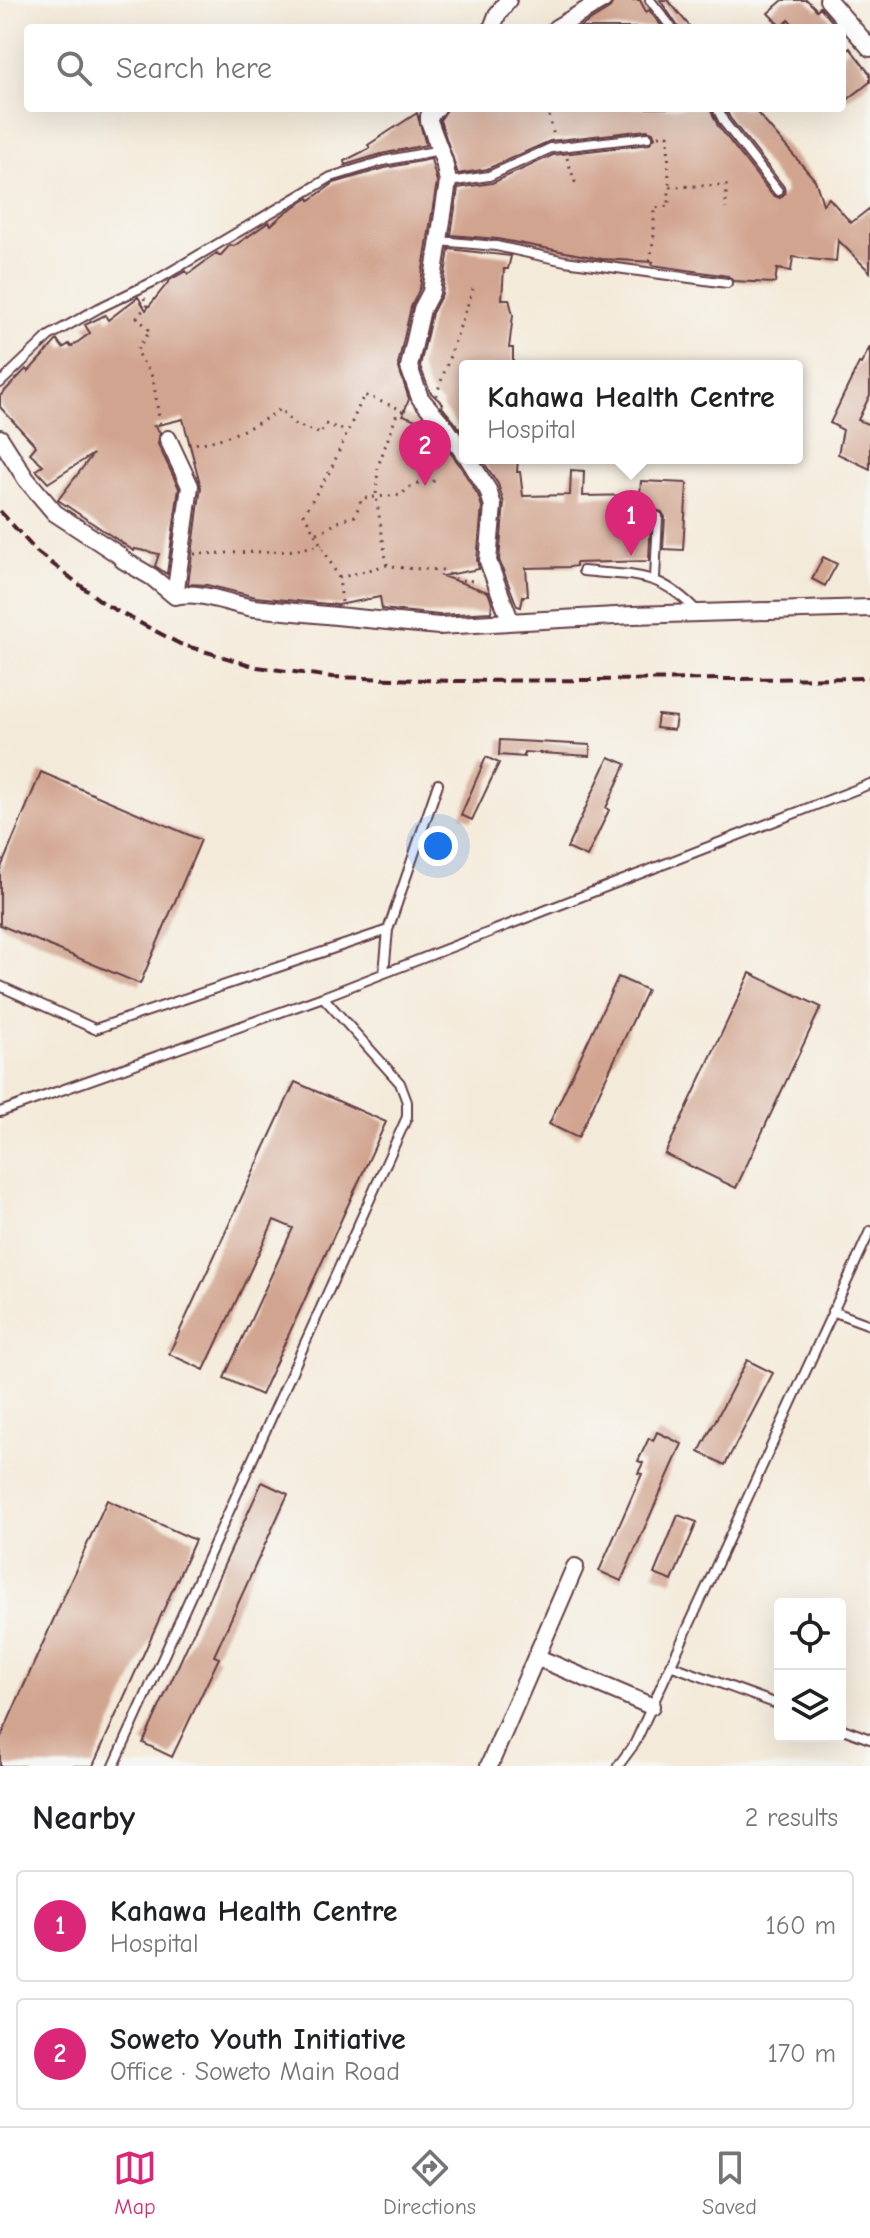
<!DOCTYPE html>
<html lang="en">
<head>
<meta charset="utf-8">
<style>
  body { margin:0; font-family:"Comic Neue",sans-serif; background:#f2f2f2; color:#202124 }
  .controls { position:absolute; right:24px; bottom:24px; display:grid; overflow:hidden; border-radius:8px; box-shadow:0 8px 32px #0002 }
  .controls button { width:72px; height:72px; display:grid; place-items:center; padding:0; border:0; border-bottom:2px solid #e0e0e0; background:#fff; color:#202124; font:40px sans-serif }
  .you { position:absolute; left:438px; top:846px; width:28px; height:28px; margin:-20px; border:6px solid #fff; border-radius:50%; background:#1a73e8; box-shadow:0 0 0 12px #1a73e833 }
  .badge { display:grid; place-items:center; width:52px; height:52px; border-radius:50%; background:#db2777; color:#fff; font-size:26px; font-weight:700 }
  .pin { position:absolute; translate:-50% -66px; filter:drop-shadow(0 2px 4px #0008) }
  .pin::after { content:''; position:absolute; top:42px; width:28px; height:24px; background:inherit; clip-path:polygon(0 0,100% 0,50% 100%) }
  .popup { position:absolute; left:459px; top:360px; width:344px; height:104px; box-sizing:border-box; display:grid; place-content:center; border-radius:8px; background:#fff; filter:drop-shadow(0 2px 6px #0005); font-size:26px; white-space:nowrap; color:#757577 }
  .popup b { font-size:30px; color:#202124 }
  .popup::after { content:''; position:absolute; left:50%; top:100%; margin-left:-16px; border:16px solid transparent; border-top-color:#fff }
  .list { margin:0; padding:0; list-style:none }
  h2 { display:flex; justify-content:space-between; align-items:center; height:104px; margin:0; padding:0 32px; font-size:34px }
  h2 small { font-size:26px; font-weight:400; color:#757577 }
  .list li { display:grid; grid-template-columns:52px 1fr auto; gap:24px; align-items:center; box-sizing:border-box; height:112px; margin:0 16px 16px; padding:0 16px; border:2px solid #e0e0e0; border-radius:8px }
  .list b { display:block; font-size:30px; white-space:nowrap }
  .list p { margin:0; font-size:26px; white-space:nowrap; color:#757577 }
  .list em { font-size:26px; font-style:normal; color:#757577 }
  .icon { flex:none; width:44px; height:44px; fill:none; stroke:currentColor; stroke-width:2; stroke-linecap:round; stroke-linejoin:round }
  .map { position:relative; flex:none; width:870px; height:1766px; overflow:hidden }
  .search { position:absolute; background:#fff; box-shadow:0 8px 32px #0002; left:24px; right:24px; top:24px; height:88px; display:flex; align-items:center; gap:20px; box-sizing:border-box; padding:0 28px; border-radius:8px; color:#757577; font-size:30px }
  .sheet { height:360px; background:#fff }
  nav { display:flex; justify-content:space-around; align-items:center; box-sizing:border-box; height:112px; border-top:2px solid #e0e0e0; background:#fff; font-size:22px; color:#757577 }
  nav a { display:grid; justify-items:center; gap:4px }
  nav .on { color:#db2777 }
  .map>svg:first-child { display:block }
</style>
</head>
<body>
<div class="map">
<svg width="870" height="1766" viewBox="0 0 870 1766">
  <rect width="100%" height="100%" fill="#f6f6f2"/>
  <filter id="ink" filterUnits="userSpaceOnUse"><feTurbulence type="fractalNoise" baseFrequency=".0125" numOctaves="2"/><feDisplacementMap in="SourceGraphic" scale="16" xChannelSelector="R" yChannelSelector="G"/><feConvolveMatrix kernelMatrix="1 2 1 2 8 2 1 2 1" color-interpolation-filters="sRGB"/></filter>
  <filter id="wash" filterUnits="userSpaceOnUse"><feTurbulence type="fractalNoise" baseFrequency=".006" numOctaves="4" result="noise"/><feDisplacementMap in="SourceGraphic" scale="32" xChannelSelector="R" yChannelSelector="G"/><feGaussianBlur stdDeviation="1.8" result="paint"/><feColorMatrix in="noise" values="0 0 0 0 0 0 0 0 0 0 0 0 0 0 0 0 0 1.4 0 .05"/><feComposite in="paint" operator="in"/></filter>
  <g filter="url(#wash)">
    <rect width="100%" height="100%" fill="#f4ead9"/>
    <g id="blocks">
      <path fill="#d1a48f" d="M614,0h26l6,12 3,-2 14,18h-85l31,-19z
        M660,0h8l23,28h-12z
        M783,0h24l10,10 3,-3 15,18 -2,3h-37l-7,-8 -8,7 -13,-14z
        M850,48l20,26v8l-28,22v-50z
        M448,108h262l8,18 54,69 8,3 5,-5 -1,-6 -54,-69 -5,-10h28l62,72 8,24 6,-6 22,25 19,-15v64l-32,-32 -2,22 -43,-5 -2,14 -14,-2 -2,14 -42,-2 -5,-5 -76,-11 1,-3 -51,-3 -105,-20 -46,-4 7,-47 34,-5 61,-28 96,-11 6,-7 -2,-5 -6,-2 -97,11 -63,28 -29,5 -18,-54z
        M417,113l9,32 -45,9 -36,11 -1,-4 26,-13 -2,-3z
        M431,159l6,23 -17,106 -9,19 -13,58 11,34 -6,16 26,10 30,39 19,31 4,12 -5,53 2,9 -37,7 46,16 4,11 -1,9 -52,3 -57,-6 -2,-12 -42,8 -82,-8 -49,-12 -19,-1 13,-97 -18,-68 -29,7 6,6 -2,12 21,44 -12,86 -12,-8 4,-12 -24,-5 -1,2 -76,-51 35,-46 -45,29 -12,-13 7,-5 -13,-12 6,-7 -36,-39v-11l26,-27 2,3 29,-32 6,8 6,-4 2,3 19,-14 -5,-8 20,-10 3,5 30,-23 8,13 24,-30 16,-9 2,3 29,-21 3,3 10,-11 4,1 35,-24 2,3 15,-13 23,-14 1,2 24,-17 51,-15z
        M449,249l62,7 -3,13h-4l-2,30h7l4,16 -4,33h4v18h-48v57l-4,7 -19,-23 1,-3 -13,-12 -10,-26 12,-53 10,-19z
        M870,347v48l-12,25 12,5v44l-32,-15 5,-24 -13,-7 29,-60 2,1z
        M481,458h37l-1,14h3l3,24 47,-1 1,-25 13,1 -1,25 57,-1 1,-14 46,2 -4,67 -20,-1 2,-32 -3,-5 -6,-2 -5,7 -2,44 -73,2v3l-6,1 -44,1 2,28h-5l-2,11 -4,-1 -18,-46 5,-57 -6,-19z
        M823,557l14,7 -12,22 -13,-7z
        M658,715l18,2 -2,13 -18,-2z
        M500,740l90,5v11l-66,-4v5l-25,-2z
        M486,757l13,6 -27,57 -11,-5z
        M609,757l17,7 -20,44 3,2 -22,47 -20,-9z
        M41,772l160,68 -61,144 -140,-59v-55z
        M750,973l71,34 -85,181 -71,-34z
        M618,977l29,13 -69,148 -29,-14z
        M295,1082l91,40 -125,273 -37,-17 69,-150 -19,-8 -70,150 -35,-16z
        M747,1360l26,13 -48,92 -26,-13z
        M657,1432l25,12 -61,137 -22,-10 43,-97 -4,-1 5,-10 -5,-2 11,-23 4,3z
        M262,1482l26,12 -74,162 5,2 -47,99 -29,-14z
        M107,1500l88,40 -102,226h-93v-27z
        M678,1515l19,7 -25,59 -18,-7z"/>
    </g>
  </g>
  <g filter="url(#ink)">
    <use href="#blocks" fill-opacity="0" stroke="#643d45" stroke-width="2"/>
    <g fill="none" stroke-linecap="round" stroke-linejoin="round">
      <g stroke="#643d45" stroke-width="12">
        <path id="lane" d="M650,0l22,28
          M717,108l7,14 54,69
          M449,182l40,-6 62,-28 97,-11
          M439,241l57,5 69,15 162,22
          M0,383l49,-47 50,-28 56,-27 176,-104 52,-16 57,-11
          M583,571c55,6 75,-1 116,42
          M655,578l3,-61
          M384,973l4,-43 50,-146
          M0,986l95,43 293,-99
          M0,1112l323,-115 547,-213
          M832,1311l38,14
          M670,1665l110,40
          M840,1728l30,11
          M114,1766l293,-649v-15l-7,-19 -77,-86
          M618,1766l17,-23 235,-512"/>
      </g>
      <g stroke="#643d45" stroke-width="20">
        <path id="street" d="M828,0l42,48
          M492,28l5,-13 11,-15
          M556,28l47,-28
          M437,108l-8,8v5l15,40 4,21 -17,110 -9,17 -13,58 11,31 26,30 19,27
          M0,438l26,41 29,34 64,42 4,5 29,17 23,19c26,-6 53,8 79,12l185,18 194,-11 237,-7
          M168,439l22,47 -15,110
          M468,458l20,32 5,16 -5,55 22,59
          M536,1657l115,49
          M489,1766l86,-199"/>
      </g>
      <path stroke="#643d45" stroke-width="3" stroke-dasharray="2 6" stroke-linecap="butt" d="M547,108l7,28
        M659,136l9,-1 1,52
        M567,158l10,30
        M650,261l4,-26v-27l15,-2v-19l57,-2v24
        M144,298l4,7 -11,12 13,14 -14,20 17,27 7,47
        M436,396l37,-107
        M188,444c29,0 70,-18 92,-35l14,15 27,10 4,-10 22,7
        M317,533c14,-5 24,-15 38,-17l7,-18 40,-3c7,-12 22,-13 34,-14
        M194,554l93,-3 35,-6
        M387,565l-11,-69 2,-30 19,-52 8,-4
        M339,578l-35,-64 27,-45 33,-74 41,16
        M342,602l-3,-24 48,-13 16,3 39,2 16,10 20,1"/>
      <use href="#lane" stroke="#fff" stroke-width="8"/>
      <use href="#street" stroke="#fff" stroke-width="16"/>
      <path stroke="#4a1f2b" stroke-width="4" stroke-dasharray="12 6" stroke-linecap="butt" d="M0,511l37,41 69,53 74,39 77,23 75,10 121,4 417,-3"/>
    </g>
  </g>
</svg>
<div class="controls">
<button><svg class="icon" aria-label="locate" viewBox="0 0 24 24"><circle cx="12" cy="12" r="6"/><path d="M12 2v4M12 18v4M2 12h4M18 12h4"/></svg></button>
<button><svg class="icon" aria-label="layers" viewBox="0 0 24 24"><path d="M12 4l9 5-9 5-9-5zM3 14l9 5 9-5"/></svg></button>
</div>
<div class="you"></div>
<div class="pin badge" style="left:631px;top:556px">1</div>
<div class="popup"><b>Kahawa Health Centre</b>Hospital</div>
<div class="pin badge" style="left:425px;top:486px">2</div>
<div class="search"><svg class="icon" aria-label="search" viewBox="0 0 24 24"><circle cx="10" cy="10" r="6"/><path d="M15 15l6 6"/></svg>Search here</div>
</div>
<section class="sheet">
<h2>Nearby<small>2 results</small></h2>
<ul class="list">
<li><span class="badge">1</span><div><b>Kahawa Health Centre</b><p>Hospital</p></div><em>160 m</em></li>
<li><span class="badge">2</span><div><b>Soweto Youth Initiative</b><p>Office · Soweto Main Road</p></div><em>170 m</em></li>
</ul>
</section>
<nav>
<a class="on"><svg class="icon" aria-label="map" viewBox="0 0 24 24"><path d="M3 6l6-2 6 2 6-2v14l-6 2-6-2-6 2zM9 4v14M15 6v14"/></svg>Map</a>
<a><svg class="icon" aria-label="directions" viewBox="0 0 24 24"><path d="M12 3l9 9-9 9-9-9zM9 14v-3h6M13 9l2 2-2 2"/></svg>Directions</a>
<a><svg class="icon" aria-label="saved" viewBox="0 0 24 24"><path d="M7 4h10v16l-5-4-5 4z"/></svg>Saved</a>
</nav>
</body>
</html>
